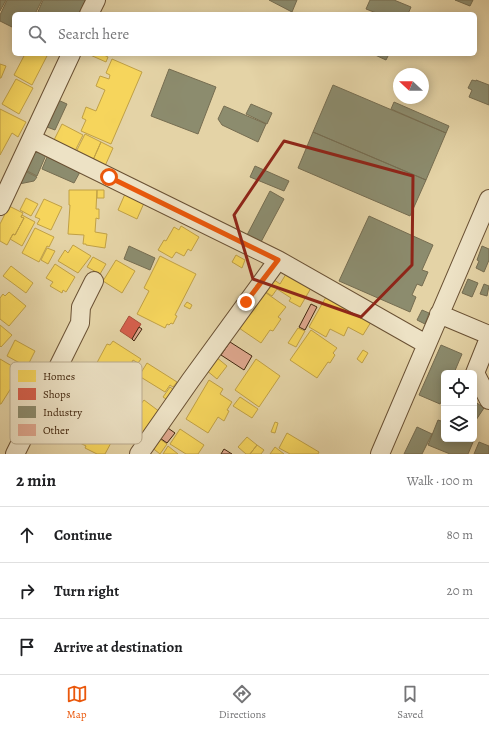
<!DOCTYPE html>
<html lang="en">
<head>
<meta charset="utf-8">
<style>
  body { margin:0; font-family:Alegreya,serif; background:#f2f2f2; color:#202124 }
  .controls { position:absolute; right:12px; bottom:12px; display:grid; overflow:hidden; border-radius:6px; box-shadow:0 2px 10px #0003 }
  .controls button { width:36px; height:36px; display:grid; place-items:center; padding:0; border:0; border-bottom:1px solid #e0e0e0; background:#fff; color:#202124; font:20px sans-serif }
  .compass { position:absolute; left:393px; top:68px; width:36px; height:36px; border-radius:50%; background:#fff; box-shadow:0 2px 10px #0003; rotate:292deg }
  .stop { position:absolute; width:12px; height:12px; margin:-9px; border:3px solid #ea580c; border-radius:50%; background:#fff }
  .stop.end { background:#ea580c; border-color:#fff; box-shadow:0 1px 4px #0008 }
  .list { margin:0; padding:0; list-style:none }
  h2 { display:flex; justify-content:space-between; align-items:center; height:52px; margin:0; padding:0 16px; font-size:17px }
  h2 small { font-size:13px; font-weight:400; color:#757577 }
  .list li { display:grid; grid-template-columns:26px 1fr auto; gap:12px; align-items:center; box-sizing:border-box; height:56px; padding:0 16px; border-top:1px solid #e0e0e0 }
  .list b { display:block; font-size:15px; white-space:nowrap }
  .list em { font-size:13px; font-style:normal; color:#757577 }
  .icon { flex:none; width:22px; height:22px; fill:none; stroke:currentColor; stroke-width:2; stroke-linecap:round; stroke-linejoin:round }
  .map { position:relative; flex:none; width:489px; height:454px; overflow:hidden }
  .search { position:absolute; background:#fff; box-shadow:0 2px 10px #0003; left:12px; right:12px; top:12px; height:44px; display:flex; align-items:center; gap:10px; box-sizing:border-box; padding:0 14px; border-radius:6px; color:#757577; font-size:15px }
  .sheet { height:220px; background:#fff }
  nav { display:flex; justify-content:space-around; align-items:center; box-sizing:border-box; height:56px; border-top:1px solid #e0e0e0; background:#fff; font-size:11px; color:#757577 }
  nav a { display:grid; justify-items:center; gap:2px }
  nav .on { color:#ea580c }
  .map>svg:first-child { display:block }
</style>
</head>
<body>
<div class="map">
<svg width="489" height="454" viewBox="0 0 489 454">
  <rect width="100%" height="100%" fill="#e4d3a6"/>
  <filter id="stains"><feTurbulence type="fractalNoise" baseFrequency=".005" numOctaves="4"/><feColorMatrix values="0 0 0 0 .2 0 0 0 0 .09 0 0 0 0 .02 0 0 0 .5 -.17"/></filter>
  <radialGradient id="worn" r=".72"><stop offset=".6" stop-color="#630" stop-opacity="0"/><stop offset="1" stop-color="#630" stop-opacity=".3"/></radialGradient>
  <path fill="#f6d55c" stroke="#c0a045" d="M25,54h23l-16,31 -18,-10z
    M88,54h14l6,3 -2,5z
    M112,59l30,13 -31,72 -30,-13 5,-11 -4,-2 4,-11 10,4 9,-21 -9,-4 4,-10 9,3 1,-4 -4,-2z
    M0,64l6,2 -5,12h-1z
    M16,79l17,9 -14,26 -17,-10z
    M0,109l26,13 -8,15 -6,-4 -12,22z
    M62,124l21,11 -8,16 -21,-11z
    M85,134l16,8 -8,18 -17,-8z
    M101,142l12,6 -8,18 -12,-6z
    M69,190h28l-1,19h3v10l-3,-1 -1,14 12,2 -2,14 -19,-3v-1h-3l1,-9 -16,-1 2,-29h-1z
    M97,190h7v8h-7z
    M125,194l19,9 -7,16 -19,-9z
    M26,198l12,6 -7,12 -11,-6z
    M44,199l18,8 -11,23 -14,-6 3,-5 -5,-2z
    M9,206l14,7 -2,4 3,1 -9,17 -2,-1 -6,11 -7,-4v-17z
    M22,215l13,7 -13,24 -12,-7 3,-5 2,1 9,-17 -3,-1z
    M181,226l18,11 -8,14 -3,-2 -4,7 -8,-4 -4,6 -14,-8 6,-10 2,1 8,-14 5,3z
    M35,228l19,9 -5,10 -2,-1 -8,16 -17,-9z
    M73,245l18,11 -13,17 -20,-12 7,-11 3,3z
    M47,248l8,3 -7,13 -7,-4z
    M236,255l9,5 -3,8 -10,-6z
    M160,256l36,18 -21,41 2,1 -4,8 -2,-1 -2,2 -2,-1 -2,4 -28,-14 12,-23 -5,-3z
    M93,257l13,7 -6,10 -13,-7z
    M116,260l19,11 -13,22 -19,-12z
    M55,264l20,13 -9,15 -3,-2 -1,3 -12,-7 3,-4 -7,-4z
    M11,266l22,17 -7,10 -23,-17z
    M286,274l25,14 -11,19 -11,-6 2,-3 -14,-9 -5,7 -11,-7 9,-12 10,7z
    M262,290l24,17 -8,10 3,2 -8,12 -3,-1 -9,13 -22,-15z
    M9,292l17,14 -17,20 -9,-7v-21l3,-4 2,2z
    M326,297l45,25 -8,13 -15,-8 -4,9 -14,-7 -4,8 -17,-10z
    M187,302l5,3 -2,4 -6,-3z
    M0,325l12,10 -11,12 -1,-1z
    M298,328l7,3 -9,16 -8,-4z
    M311,330l26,18 -4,5 2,2 -5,8 -2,-1 -11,16 -27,-18z
    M15,340l20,11 -8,16 -20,-11z
    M113,341l28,18 -3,4 -5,-3 -18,35h-2l-2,4 12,7 -6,11 -3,-2 -2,4 -20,-11 8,-15 -15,-8 22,-41 3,1z
    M363,350l5,3 -6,10 -5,-4z
    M216,357l11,9 -10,13 -11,-9z
    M0,359l22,13 -3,6 1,1 -5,8 -2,-2 -12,19h-1z
    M256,359l24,17 -21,31 -24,-17z
    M147,363l30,19 -4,5 -3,-2 -5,7 -26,-16z
    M209,380l14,9 -3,5 12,8 -5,8 2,1 -5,10 -6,-4 -10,16 -22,-14z
    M170,387l5,4 -6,10 -6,-4z
    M240,397l18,12 -6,9 -19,-12z
    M144,400l16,12 -18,24 -17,-12z
    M275,422l3,1 -3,10 -4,-1z
    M94,423l7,4v-3l10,5 -4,7 6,3 -8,15h-8l-12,-6 1,-2 -6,-3 4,-8 3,2z
    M180,429l24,16 -6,9h-12l-16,-10z
    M287,433l32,19 -1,2h-28l-11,-6z
    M157,437l10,7 -7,10 -10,-8z
    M247,437l10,8 -7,9h-4l-8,-7z
    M257,445l7,5 -3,4h-11z
    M168,446l10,8h-15z
    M275,447l9,7h-14z"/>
  <path fill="#d6604d" stroke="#a94f3a" d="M129,316l12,8 -9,15 -12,-8z"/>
  <path fill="#8c8c6e" stroke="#766d51" d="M0,0h6l-6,11z
    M7,0h35l-7,14h-21v14l-14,-7v-6z
    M43,0h44l-7,14h-43z
    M269,0h28l-5,12z
    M370,0h24l17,7 -3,7h-29l-13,-5z
    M455,0h18l-3,6z
    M373,54h16l-3,6z
    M169,69l47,18 -18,47 -47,-18z
    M472,80l4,1v-1l13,5v20l-20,-8 3,-7 -4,-2z
    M333,85l113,48 -20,47 -113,-48z
    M58,100l9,4 -12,26 -8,-3z
    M394,102l55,24 -3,7 -55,-24z
    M251,104l21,9 -5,11 -21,-10z
    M224,106l42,18 -8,18 -36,-17 -4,-6z
    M313,132l113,48 -16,36 -112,-48z
    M39,152l7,3 -9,21 -12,-6 8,-17z
    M47,157l33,15 -6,11 -32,-14z
    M255,166l34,15 -5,10 -34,-14z
    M25,171l12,6 -3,4 -15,3z
    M270,191l14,8 -23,43 -14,-7z
    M369,216l64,29 -11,25 6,2 -6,14 -5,-2 -5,11 4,2 -6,15 -71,-31z
    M129,246l26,12 -5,12 -26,-11z
    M482,246l7,3v11l-5,12 -8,-4 3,-7 -2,-1z
    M468,279l10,4 -6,14 -10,-4z
    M484,284l5,2 -2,10 -7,-2z
    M422,310l7,3 -4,11 -8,-4z
    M441,345l21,9 -8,19h-10v23l-4,8 -21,-9z
    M474,401l10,7 -10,15z
    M438,420l6,2v17h30v-4h2l-8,19h-18l-22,-9z
    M417,427l15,7 -10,20h-18z
    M479,442l10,4v8h-15z"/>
  <path fill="#dfa88f" stroke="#41260e" d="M311,304l6,3 -12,23 -6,-3z
    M139,327l3,2 -8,12 -2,-2z
    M230,342l22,14 -8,14 -23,-15z
    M165,426l10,7 -8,10 -10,-7z
    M224,449l8,5h-11z"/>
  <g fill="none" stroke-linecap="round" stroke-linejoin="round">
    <g stroke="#6a5134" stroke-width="20">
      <path id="minor" d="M89,14l7,-14
        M32,139l246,121 148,84
        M0,206l71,-152
        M439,314l50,21
        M489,338l-14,35 14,27
        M15,454l65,-131 1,-16 13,-26
        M139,454l51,-73 88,-121
        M380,454l109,-255"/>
    </g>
    <use href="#minor" stroke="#ede2c5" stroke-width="18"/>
  </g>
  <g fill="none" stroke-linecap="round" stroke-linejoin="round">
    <path stroke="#ea580c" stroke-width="5" d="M109,177l169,83 -32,42"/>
  </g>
  <path fill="none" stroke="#8f2418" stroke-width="3" stroke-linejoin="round" d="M284,141l129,35 -1,89 -51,52 -108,-38 -19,-64z"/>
  <rect x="10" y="362" width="132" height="82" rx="6" fill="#ede2c5" stroke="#b9aa8e" stroke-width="1"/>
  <rect x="18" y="370" width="18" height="12" fill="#f6d55c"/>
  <rect x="18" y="388" width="18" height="12" fill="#d6604d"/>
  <rect x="18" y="406" width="18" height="12" fill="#8c8c6e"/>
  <rect x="18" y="424" width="18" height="12" fill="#dfa88f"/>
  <g font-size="11" fill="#41260e">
    <text x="43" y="380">Homes</text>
    <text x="43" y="398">Shops</text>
    <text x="43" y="416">Industry</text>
    <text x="43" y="434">Other</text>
  </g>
  <rect width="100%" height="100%" filter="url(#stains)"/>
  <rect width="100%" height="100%" fill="url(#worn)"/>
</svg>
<div class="controls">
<button><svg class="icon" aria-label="locate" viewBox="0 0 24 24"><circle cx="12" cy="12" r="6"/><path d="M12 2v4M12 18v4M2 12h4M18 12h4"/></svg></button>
<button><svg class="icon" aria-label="layers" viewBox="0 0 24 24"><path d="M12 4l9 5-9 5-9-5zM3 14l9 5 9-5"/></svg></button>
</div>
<svg class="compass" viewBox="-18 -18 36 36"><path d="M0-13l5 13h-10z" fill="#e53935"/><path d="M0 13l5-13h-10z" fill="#757577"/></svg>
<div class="stop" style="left:109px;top:177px"></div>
<div class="stop end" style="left:246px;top:302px"></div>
<div class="search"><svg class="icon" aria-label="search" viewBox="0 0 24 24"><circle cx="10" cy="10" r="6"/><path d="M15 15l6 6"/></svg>Search here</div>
</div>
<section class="sheet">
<h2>2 min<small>Walk · 100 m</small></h2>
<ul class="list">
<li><svg class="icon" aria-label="ahead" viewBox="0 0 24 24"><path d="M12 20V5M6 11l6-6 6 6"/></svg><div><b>Continue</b></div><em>80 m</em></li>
<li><svg class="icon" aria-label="right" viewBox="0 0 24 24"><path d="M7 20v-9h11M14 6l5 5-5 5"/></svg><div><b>Turn right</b></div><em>20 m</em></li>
<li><svg class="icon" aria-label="arrive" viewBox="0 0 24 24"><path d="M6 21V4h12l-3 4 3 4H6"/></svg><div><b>Arrive at destination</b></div></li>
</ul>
</section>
<nav>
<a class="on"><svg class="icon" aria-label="map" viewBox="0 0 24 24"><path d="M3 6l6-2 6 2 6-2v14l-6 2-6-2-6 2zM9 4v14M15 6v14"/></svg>Map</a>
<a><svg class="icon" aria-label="directions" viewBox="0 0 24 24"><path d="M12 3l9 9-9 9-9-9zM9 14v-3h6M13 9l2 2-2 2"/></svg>Directions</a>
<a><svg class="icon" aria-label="saved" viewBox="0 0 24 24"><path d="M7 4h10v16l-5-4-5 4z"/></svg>Saved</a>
</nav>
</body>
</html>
